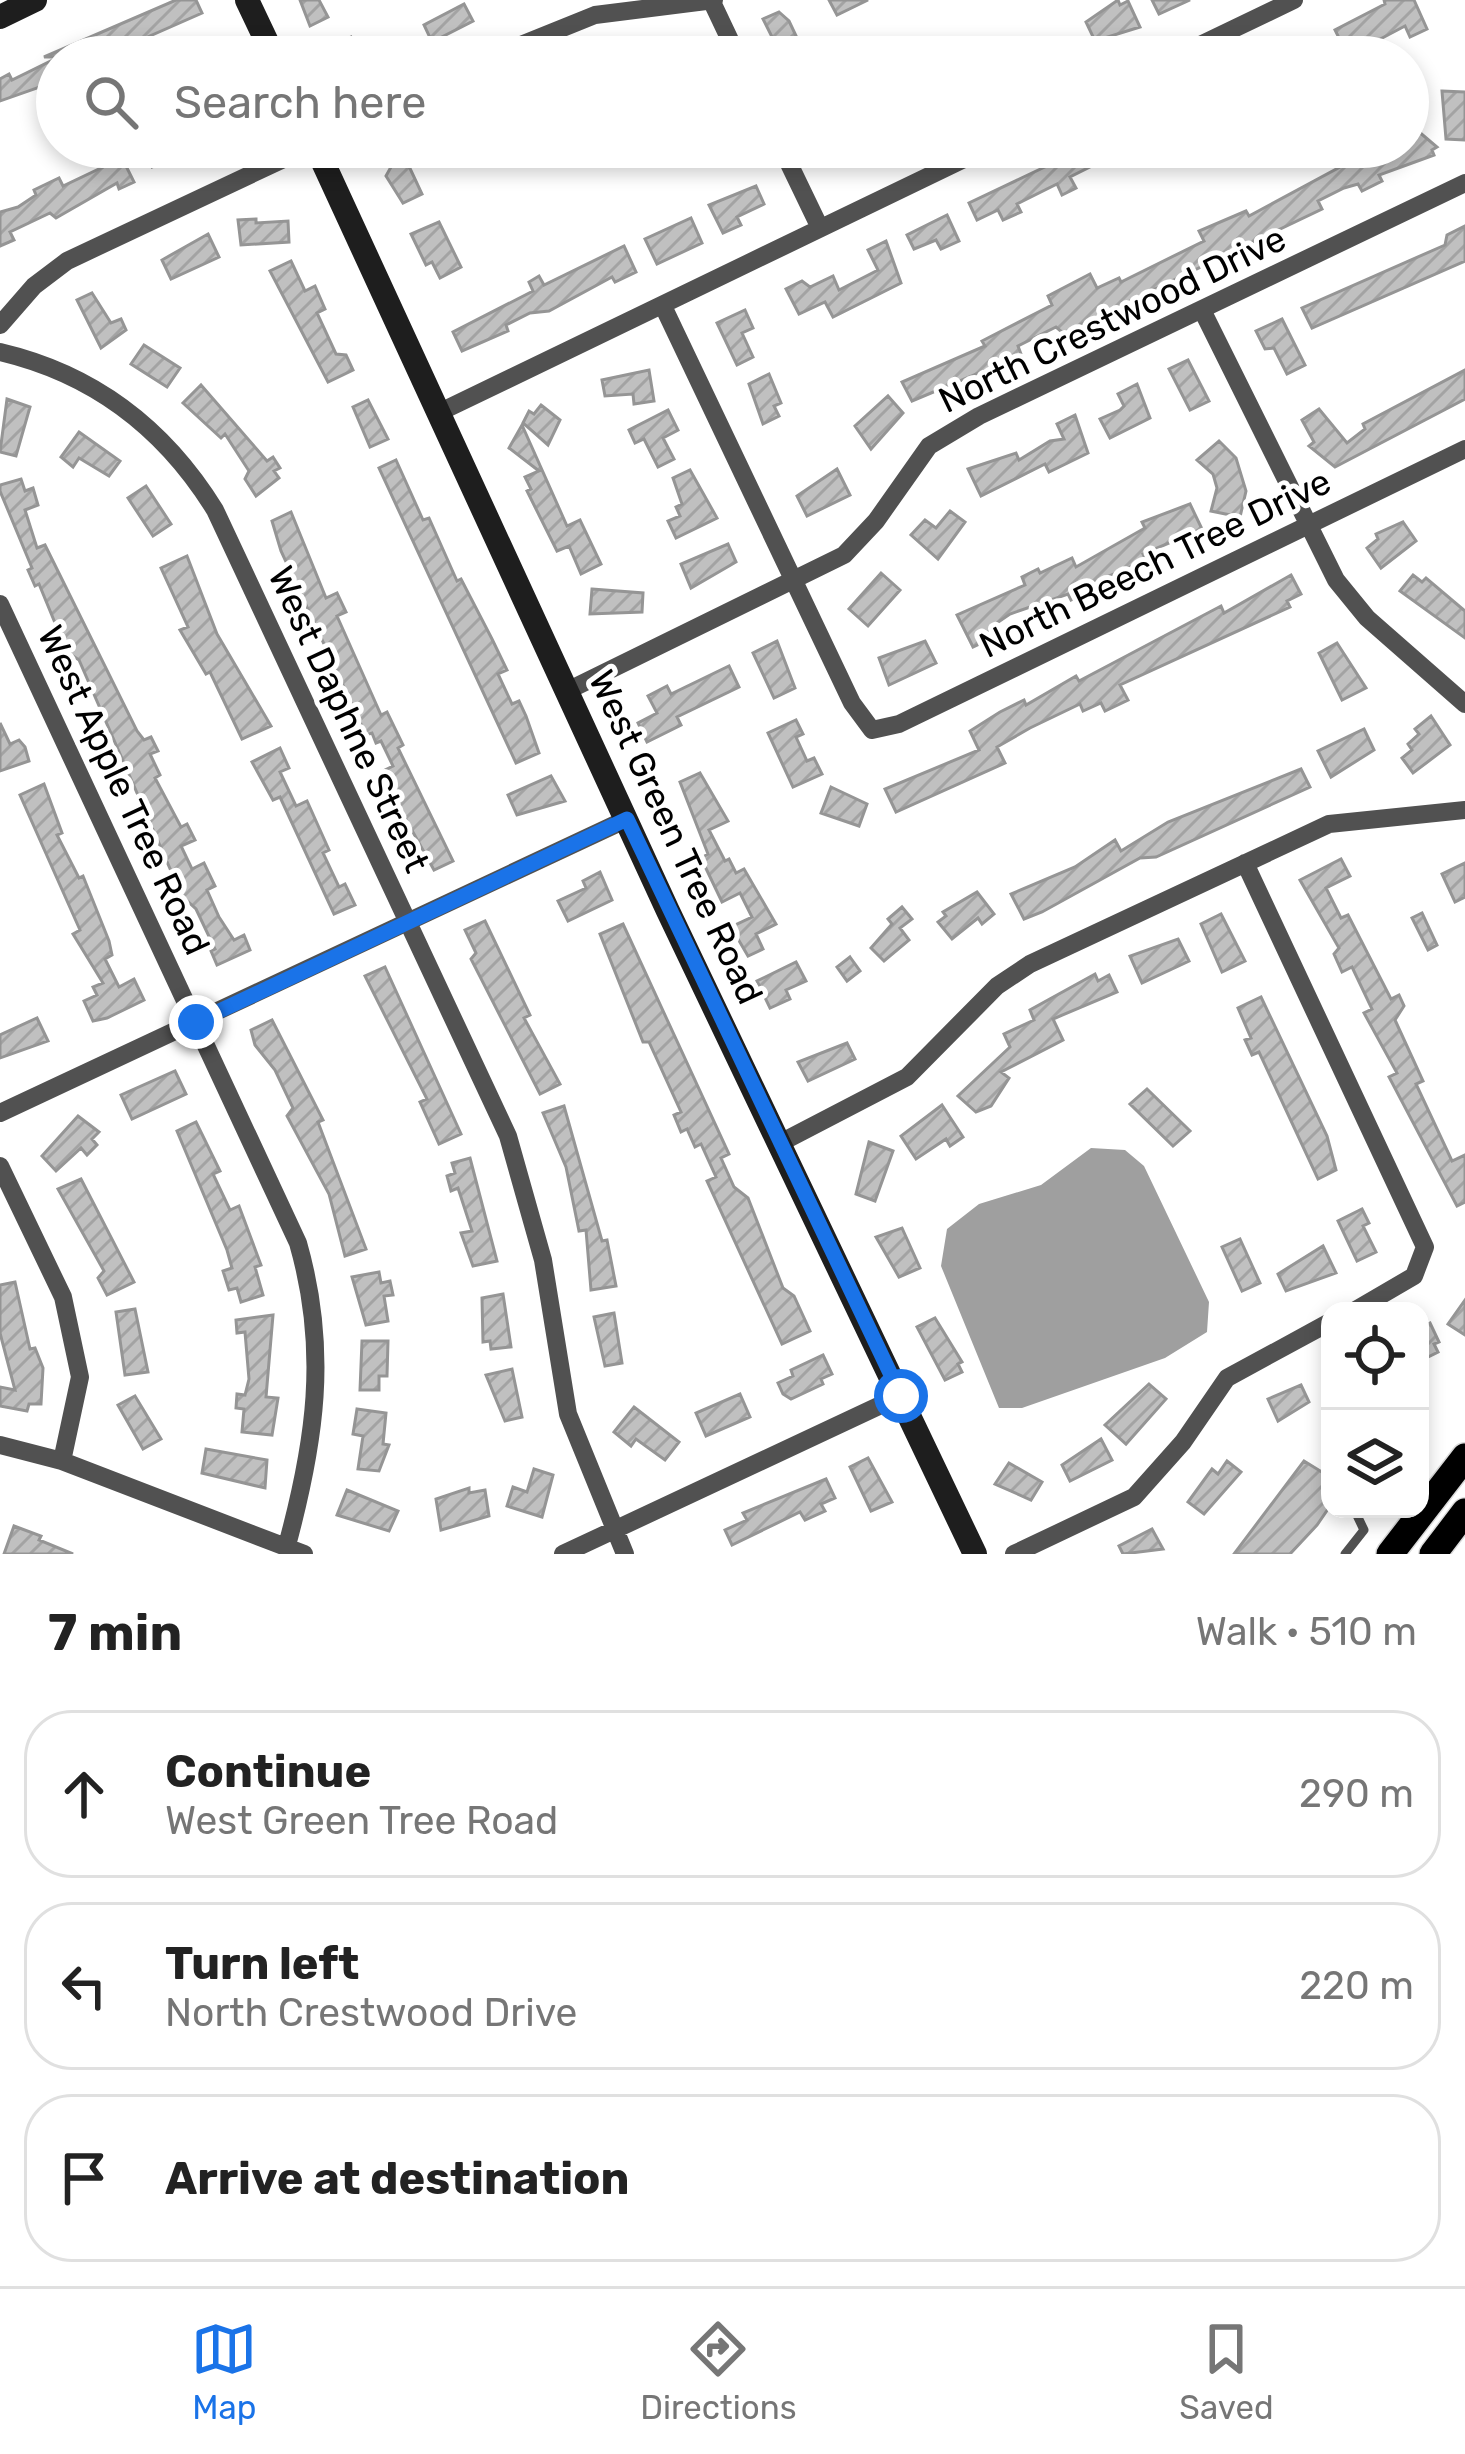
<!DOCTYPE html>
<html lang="en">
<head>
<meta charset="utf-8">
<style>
  body { margin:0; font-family:Rubik,sans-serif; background:#f2f2f2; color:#222 }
  .controls { position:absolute; right:36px; bottom:36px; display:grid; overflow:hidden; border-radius:24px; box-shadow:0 6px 18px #0003 }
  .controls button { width:108px; height:108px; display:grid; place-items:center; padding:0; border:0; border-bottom:3px solid #e0e0e0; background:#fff; color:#222; font:60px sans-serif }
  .stop { position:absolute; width:36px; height:36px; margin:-27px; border:9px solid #1a73e8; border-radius:50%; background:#fff }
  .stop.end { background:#1a73e8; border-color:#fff; box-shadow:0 3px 12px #0008 }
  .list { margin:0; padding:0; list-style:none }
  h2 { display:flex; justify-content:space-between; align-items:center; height:156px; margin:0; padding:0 48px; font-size:51px }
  h2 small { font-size:39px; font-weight:400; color:#767676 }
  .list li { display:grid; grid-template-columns:78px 1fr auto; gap:36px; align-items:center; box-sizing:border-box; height:168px; margin:0 24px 24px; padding:0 24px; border:3px solid #e0e0e0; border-radius:48px }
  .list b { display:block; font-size:45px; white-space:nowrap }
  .list p { margin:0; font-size:39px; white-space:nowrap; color:#767676 }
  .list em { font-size:39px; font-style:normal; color:#767676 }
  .icon { flex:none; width:66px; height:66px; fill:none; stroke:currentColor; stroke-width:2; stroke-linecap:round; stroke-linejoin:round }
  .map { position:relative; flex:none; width:1465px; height:1554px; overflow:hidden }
  .search { position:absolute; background:#fff; box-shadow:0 6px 18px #0003; left:36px; right:36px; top:36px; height:132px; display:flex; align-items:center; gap:30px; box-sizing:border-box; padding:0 42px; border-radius:66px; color:#767676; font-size:45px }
  .sheet { height:732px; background:#fff }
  nav { display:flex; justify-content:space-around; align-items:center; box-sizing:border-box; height:168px; border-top:3px solid #e0e0e0; background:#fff; font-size:33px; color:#767676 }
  nav a { display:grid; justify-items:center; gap:6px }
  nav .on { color:#1a73e8 }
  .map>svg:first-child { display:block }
</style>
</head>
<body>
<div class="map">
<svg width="1465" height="1554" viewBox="0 0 1465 1554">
  <defs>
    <pattern id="building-hatch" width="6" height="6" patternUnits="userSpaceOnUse" patternTransform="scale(3)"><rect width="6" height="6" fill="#c0c0c0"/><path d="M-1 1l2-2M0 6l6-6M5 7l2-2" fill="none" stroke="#a3a3a3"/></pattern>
  </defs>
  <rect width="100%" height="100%" fill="#fff"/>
  <path fill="#9f9f9f" d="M1091,1148l34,2 19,16 65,136 -2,30 -42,26 -143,50h-23l-58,-142 6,-37 32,-25 62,-19z"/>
  <path fill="url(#building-hatch)" stroke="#959595" stroke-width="3" d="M176,0h20l6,13 -100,44h-58z
    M300,0h19l9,17 -18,9z
    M829,0h39l-31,15z
    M1118,0l2,5 8,-4 12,26 -45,14 -9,-19z
    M1152,0h38l-31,14z
    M1384,0h30l13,29 -17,8 -5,-11 -57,30 -13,-26 50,-26z
    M464,4l9,17 -41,21 -8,-17z
    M779,12l10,9 17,36h-24l-19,-38z
    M351,37l9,20h-50z
    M1313,40l8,17h-56l27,-13 2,5z
    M1070,41l8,16h-42z
    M649,45l32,7v5h-35z
    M57,58v23l-57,20v-22l9,-5 3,6z
    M1442,91l23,1v48l-19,-1z
    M1418,131l19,16 -5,3 2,5 -55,20 3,6 -20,10 -4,-7 -14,4 -26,13 4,8 -259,124 -7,-6 -38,19 3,8 -11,6 -98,41 -10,-19 83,-36 -3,-5 70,-36 -4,-9 42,-22 7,14 22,-10 2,4 83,-41 -5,-10 47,-20 3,5 119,-64 40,-5v-11z
    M142,147h51l-41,20z
    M400,147l22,47 -19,9 -17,-27 5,-9 -6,-13z
    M833,147h40l-5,14z
    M1087,147h66l-35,17 -3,-6 -23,8 -22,11 6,11 -14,7 -5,-11 -40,20 4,8 -18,8 -5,-10 -21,10 -8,-17z
    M122,158l12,24 -15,7 -2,-6 -61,35 -6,-5 -40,19 4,8 -14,6v-34l18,-5 18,-12 -2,-5 25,-12 4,8z
    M756,186l8,18 -27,13 4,8 -18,8 -14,-28z
    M947,215l12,26 -18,8 -5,-9 -22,9 -7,-14z
    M691,218l11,25 -45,21 -12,-25z
    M256,219v4l32,-2 1,21 -48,3 -3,-25z
    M439,222l22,45 -21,11 -8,-16 -6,3 -15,-31z
    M1465,226v35l-153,67 -10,-20 143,-63 2,-10z
    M208,234l11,23 -48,22 -9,-19z
    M886,241l15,42 -68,34 -8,-15 -26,12 -13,-25 16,-8 8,6 23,-11 6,14 39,-20 -10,-20z
    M624,246l12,26 -21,10 -3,-5 -63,34 -19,2 -24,12 2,6 -46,20 -9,-19 80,-41 -4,-9 10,-6 5,9z
    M291,261l14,30 10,-5 10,23 -8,4 19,41 10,1 7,15 -25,12 -58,-111z
    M92,293l19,30 10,-4 5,11 -25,18 -24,-48z
    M745,310l8,18 -11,5 11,24 -16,8 -20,-42z
    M1282,319l23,46 -18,9 -13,-26 -9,1 -9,-18z
    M144,345l36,23 -13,19 -36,-23z
    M1188,360l21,41 -19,9 -21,-41z
    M649,370l5,31 -20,3 -1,-10 -28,2 -3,-16z
    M1465,370v29l-130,68 -26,-21 5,-4 -12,-22 17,-11 28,34 18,-14 -2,-5z
    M769,374l12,29 -7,3 5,10 -16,8 -14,-40z
    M1137,384l13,34 -40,20 -10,-19 20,-9 4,-4 -6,-12z
    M201,385l66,76 6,-4 7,11 -6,3 5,7 -23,18 -11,-17 4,-8 -24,-37 -4,4 -38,-35z
    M888,396l15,17 -32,36 -16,-23z
    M7,399l23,8 -14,49 -16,-4z
    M368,400l20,39 -18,8 -17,-40z
    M541,405l19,15 -12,25 -25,-22 6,-12 5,3z
    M668,410l10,20 -15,8 11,21 -16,8 -14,-28 -9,4 -6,-13z
    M1075,415l13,38 -39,19 -4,-8 -64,32 -13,-27 48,-16 3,7 31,-19 14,-2 -7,-15z
    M522,425l45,101 13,-6 21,44 -20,10 -12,-28 -12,5 -30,-60 4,-2 -6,-12 14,-6 -30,-23z
    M79,432l41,29 -11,15 -30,-18 -6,9 -12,-10z
    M1219,441l17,17 10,33 -6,26 -29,-6 6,-23 -4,-14 -16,-14z
    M396,460l27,60 6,-2 28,63 4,-2 31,60 15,31 -9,4 14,30 7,-3 7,15 13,37 -23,10 -137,-295z
    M837,469l13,26 -43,21 -10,-20z
    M690,470l27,48 -41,20 -8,-17 12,-5 -4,-9 6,-3 -9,-26z
    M21,479l4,12 8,-3 5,17 -13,5 12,38 8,-3 92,186 7,9 7,-3 7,14 -8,3 10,21 -5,3 26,49 6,-3 8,16 -14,6 11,23 12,-6 11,23 -8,4 12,27 15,23 10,-5 6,15 -33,15 -6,-14 4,-2 -19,-40 -14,-13 -103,-236 -12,-8 -28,-68 -4,2 -7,-16 4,-2 -32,-77v-6z
    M146,486l25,38 -18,12 -25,-38z
    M1190,504l12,25 -59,25 3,6 -60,26 2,6 -17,8 -3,-6 -58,20 -19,13 1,11 -19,9 -16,-32 68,-30 -3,-8 16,-8 2,4 32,-15 4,9 69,-39 -3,-6z
    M950,511l15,11 -27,37 -27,-24 14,-15 11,8z
    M291,512l35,86 11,-5 9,19 -9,4 44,99 6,-3 16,33 -5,3 55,113 -19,9 -40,-72 -9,-28 8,-4 -12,-25 -5,2 -4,-10 -6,2 -85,-184 -9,-30z
    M1403,522l13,19 -35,27 -14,-20 11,-9 -2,-5z
    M728,544l8,18 -45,26 -10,-24z
    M187,556l30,78 54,92 -29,13 -32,-67 -4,2 -26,-44 8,-3 -27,-59z
    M881,573l19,17 -32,36 -19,-17z
    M1291,575l10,19 -14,7 3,6 -170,78 8,15 -23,11 -4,-8 -18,8 -3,-7 -50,24 -33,19 8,16 -109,49 -11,-23 94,-39 -9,-19 30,-19 24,-12 2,5 50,-29 3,5 142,-75 3,7z
    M1413,575l9,7 4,-4 39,33v27l-65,-47z
    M592,589l51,4 -1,19 -52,2z
    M777,641l18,47 -21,10 -21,-45z
    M925,641l11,22 -47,22 -10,-27z
    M1337,643l29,45 -24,12 -23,-47z
    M729,666l10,21 -62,30 4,8 -34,17 -9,-19 19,-10 -9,-17 19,-10 4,8z
    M1431,716l19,29 -37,28 -11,-15 10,-8 -4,-6 11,-10 -4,-5z
    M796,720l7,14 -7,3 11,24 7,-3 8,16 -29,13 -25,-54z
    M0,723l10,21 9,-4 6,7 4,14 -29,10z
    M1364,729l10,21 -43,27 -13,-26z
    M280,748l9,20 -9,4 16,34 11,-5 22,49 -6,3 16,34 6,-3 10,21 -21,9 -54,-117 -7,3 -21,-38z
    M1301,769l9,18 -154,70 -16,1 -98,54 -18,7 -13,-25 64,-27 40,-27 6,11 47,-29z
    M700,773l28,48 -19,9 16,31 4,-2 7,14 8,-4 32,55 -20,10 7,15 -15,7 -17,-29 21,-10 -12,-24 -18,9 -21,-44 7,-4 -28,-72z
    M551,776l14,25 -48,14 -9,-20z
    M44,784l18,49 -5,2 22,43 4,-2 26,65 3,14 -7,4 14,28 15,-8 10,21 -37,18 -14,3 -9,-20 13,-6 -4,-8 10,-4 -30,-49 7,-4 -60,-135z
    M831,787l36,17 -8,22 -38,-13z
    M1341,859l9,17 -24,12 15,30 7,-3 43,84 8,-4 5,11 -9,14 28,61 -7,3 36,77 13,-6v47l-8,4 -68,-129 8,-4 -33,-60 8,-4 -20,-42 -10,5 -8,-18 5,-6 -39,-68z
    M1465,863v34l-10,5 -13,-28z
    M600,872l12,28 -44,21 -10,-20 28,-13 -3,-7z
    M977,892l17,22 -12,10 -4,-6 -26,21 -14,-17 8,-6 -3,-4z
    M902,907l10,12 -12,9 9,12 -25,21 -13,-13 21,-24 -4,-5z
    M1422,913l15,32 -9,5 -16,-32z
    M1221,914l24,47 -23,11 -21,-48z
    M485,921l45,94 -6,3 36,66 -20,10 -69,-135 5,-6 -11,-23z
    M623,924l106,230 -8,4 13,29 14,11 35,90 11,8 16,35 -28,13 -75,-163 9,-4 -15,-33 -6,3 -8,-18 -6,3 -7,-17 7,-3 -32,-70h-6l-43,-108z
    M1178,939l11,22 -47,22 -12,-27z
    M850,957l10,14 -13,10 -10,-14z
    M796,962l10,19 -20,9 4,9 -20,9 -13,-27z
    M385,967l76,167 -22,10 -19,-42 7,-3 -62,-123z
    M1095,974l3,7 11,-6 8,17 -64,27 10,21 -62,32 8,6 -18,28 -15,6 -18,-16 52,-49 -6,-13 30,-14 -4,-10z
    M1261,997l66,139 9,34 -18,9 -59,-127 -7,3 -7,-15 6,-2 -13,-30z
    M37,1018l11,23 -48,17v-23z
    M272,1020l51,100 -5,2 48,127 -21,7 -16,-62 -42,-78 6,-8 -18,-38 -20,-25 -4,-15z
    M847,1043l8,16 -47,22 -10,-19z
    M175,1071l11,23 -54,25 -11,-24z
    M1147,1089l43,42 -17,15 -43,-42z
    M942,1105l21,32 -13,9 -4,-7 -30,20 -15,-23z
    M564,1106l38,135 5,-1 9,46 -25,4 -5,-60 -7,1 -13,-64 -23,-54z
    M78,1116l21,16 -7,7 5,6 -10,10 -6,-7 -25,23 -14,-15z
    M196,1122l24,49 -7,3 17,36 9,-4 22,59 -6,2 8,28 -22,7 -4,-14 -8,2 -6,-19 9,-3 -5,-18 -50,-119z
    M869,1142l24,9 -18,50 -19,-7z
    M470,1158l27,103 -24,5 -12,-33 11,-2 -14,-43 -7,3 -4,-15 8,-3 -3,-10z
    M81,1179l53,103 -27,13 -9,-17 6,-7 -46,-82z
    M1362,1209l7,14 -6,3 13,26 -19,9 -19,-40z
    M902,1228l18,40 -21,9 -23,-40z
    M1240,1239l20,44 -18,8 -20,-44z
    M1323,1246l13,27 -50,18 -8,-17z
    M379,1272l2,11 9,-2 3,14 -9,1 4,25 -22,4 -14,-48z
    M15,1282l15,67 5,-1 8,20 -2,36h-12l-2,7 -27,-5v-19l15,3 -15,-57v-48z
    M503,1294l8,53 -20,2 -1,-8 -7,1 -1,-44z
    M1465,1300v35l-17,-11z
    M135,1309l13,63 -23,3 -9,-63z
    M614,1313l8,50 -17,3 -11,-49z
    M273,1315l-7,82 12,1 -6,37 -30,-3 2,-23 -8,-1 1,-14 8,1 4,-16 -4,-47 -8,1 -1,-13z
    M935,1318l27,44 -4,2 4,8 -17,8 -28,-53z
    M1430,1323l9,19 -5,2 4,8 -12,6 -6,-30z
    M362,1341h26l-1,35h-8v14h-19z
    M823,1355l9,19 -11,5 2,5 -32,15 -8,-5 -5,-11 15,-7 -2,-6z
    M512,1369l10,48 -17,4 -19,-46z
    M1149,1384l17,15 -40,45 -21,-19z
    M1301,1385l8,17 -31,19 -10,-22z
    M740,1394l10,23 -44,19 -10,-23z
    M135,1396l26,43 -18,10 -25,-44z
    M634,1407l45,35 -14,18 -29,-21 -5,7 -17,-14z
    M357,1409l29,4 -3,31 6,1 -10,26 -21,-2 5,-33 -10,-2z
    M1101,1439l11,21 -42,21 -8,-16z
    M206,1449l61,11 -2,28 -63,-15z
    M868,1458l24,44 -21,9 -21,-44z
    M1227,1461l14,11 -37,42 -16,-12 24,-33 6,5z
    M1304,1461l26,16v29l-13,19 -27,29h-56z
    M1009,1463l33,19 -11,18 -36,-16z
    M534,1469l19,6 -11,42 -35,-11 6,-19 14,5z
    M826,1479l9,19 -14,6 4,7 -20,9 -5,-8 -68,33 -7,-15 22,-10 -4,-7z
    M469,1488v5l16,-3 4,26 -48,14 -5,-31z
    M347,1490l51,21 -9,20 -52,-16z
    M14,1526l27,10 -2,4 34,14h-69z
    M1152,1529l11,20 -40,5 -4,-8z"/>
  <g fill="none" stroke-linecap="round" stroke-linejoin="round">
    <g stroke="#dbdbdb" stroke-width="30">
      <path id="primary" d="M1390,1554l75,-97
        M1433,1554l32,-42"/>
    </g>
    <path stroke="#515151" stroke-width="9" d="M1345,1554l19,-24 -10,-21"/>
    <path stroke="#515151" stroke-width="18" d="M711,0l27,57
      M491,57l104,-42 119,-15
      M1175,57l119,-57
      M781,147l39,81
      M663,306l189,397 20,27 27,-6 566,-275
      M1203,312l133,268 31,38 98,86
      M0,325l34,-39 33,-25 242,-114
      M0,352c94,22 165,77 215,158l293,626 35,124 25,154 57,140
      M440,412l549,-265
      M0,604l298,639c31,108 17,200 -12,306
      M569,690l275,-135 32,-34 53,-75 50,-30 486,-233
      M1245,863l180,384 -11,29 -60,35
      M0,1113l627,-294
      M782,1142l125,-65 90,-91 33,-22 299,-140 136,-14
      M0,1166l63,131 17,80 -18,84
      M0,1445l62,16 242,93
      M563,1554l337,-158
      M1014,1554l120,-57 49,-55 44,-64 103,-56"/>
    <path stroke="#1e1e1e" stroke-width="24" d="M247,0l27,57
      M0,17l35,-17
      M316,147l352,764 307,643"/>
    <use href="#primary" stroke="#000" stroke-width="27"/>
  </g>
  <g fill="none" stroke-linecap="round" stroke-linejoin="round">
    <path stroke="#1a73e8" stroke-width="15" d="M196,1022l431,-203 274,577"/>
  </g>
  <g text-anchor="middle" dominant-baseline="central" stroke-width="10" stroke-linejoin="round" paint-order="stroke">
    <g font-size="36" fill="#000" stroke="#fff">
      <text transform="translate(1112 319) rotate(-26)">North Crestwood Drive</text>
      <text transform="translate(1155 563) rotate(-26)">North Beech Tree Drive</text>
      <text transform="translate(349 719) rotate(65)">West Daphne Street</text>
      <text transform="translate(124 790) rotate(65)">West Apple Tree Road</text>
      <text transform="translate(676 837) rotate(65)">West Green Tree Road</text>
    </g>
  </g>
</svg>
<div class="controls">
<button><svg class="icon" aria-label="locate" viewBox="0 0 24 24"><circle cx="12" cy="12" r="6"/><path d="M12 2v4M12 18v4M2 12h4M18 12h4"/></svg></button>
<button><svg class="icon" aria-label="layers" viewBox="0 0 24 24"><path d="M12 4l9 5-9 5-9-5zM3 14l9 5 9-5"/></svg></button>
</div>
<div class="stop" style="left:901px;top:1396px"></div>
<div class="stop end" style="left:196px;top:1022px"></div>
<div class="search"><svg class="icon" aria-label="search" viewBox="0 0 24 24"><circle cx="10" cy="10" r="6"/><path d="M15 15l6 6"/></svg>Search here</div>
</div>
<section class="sheet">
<h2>7 min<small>Walk · 510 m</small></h2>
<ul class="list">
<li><svg class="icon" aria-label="ahead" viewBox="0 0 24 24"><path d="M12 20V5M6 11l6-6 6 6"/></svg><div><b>Continue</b><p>West Green Tree Road</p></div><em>290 m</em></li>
<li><svg class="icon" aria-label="left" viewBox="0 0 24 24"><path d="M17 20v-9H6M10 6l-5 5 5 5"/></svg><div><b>Turn left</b><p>North Crestwood Drive</p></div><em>220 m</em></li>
<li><svg class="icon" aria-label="arrive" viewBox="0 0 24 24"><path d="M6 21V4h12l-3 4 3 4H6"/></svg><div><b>Arrive at destination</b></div></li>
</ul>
</section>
<nav>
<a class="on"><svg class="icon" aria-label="map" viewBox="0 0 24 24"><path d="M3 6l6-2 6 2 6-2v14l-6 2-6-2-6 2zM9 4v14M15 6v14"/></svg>Map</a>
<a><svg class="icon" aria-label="directions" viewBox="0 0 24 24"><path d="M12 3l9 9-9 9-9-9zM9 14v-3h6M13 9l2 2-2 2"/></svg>Directions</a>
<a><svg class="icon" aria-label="saved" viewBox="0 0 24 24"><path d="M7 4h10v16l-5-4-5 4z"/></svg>Saved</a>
</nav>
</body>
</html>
